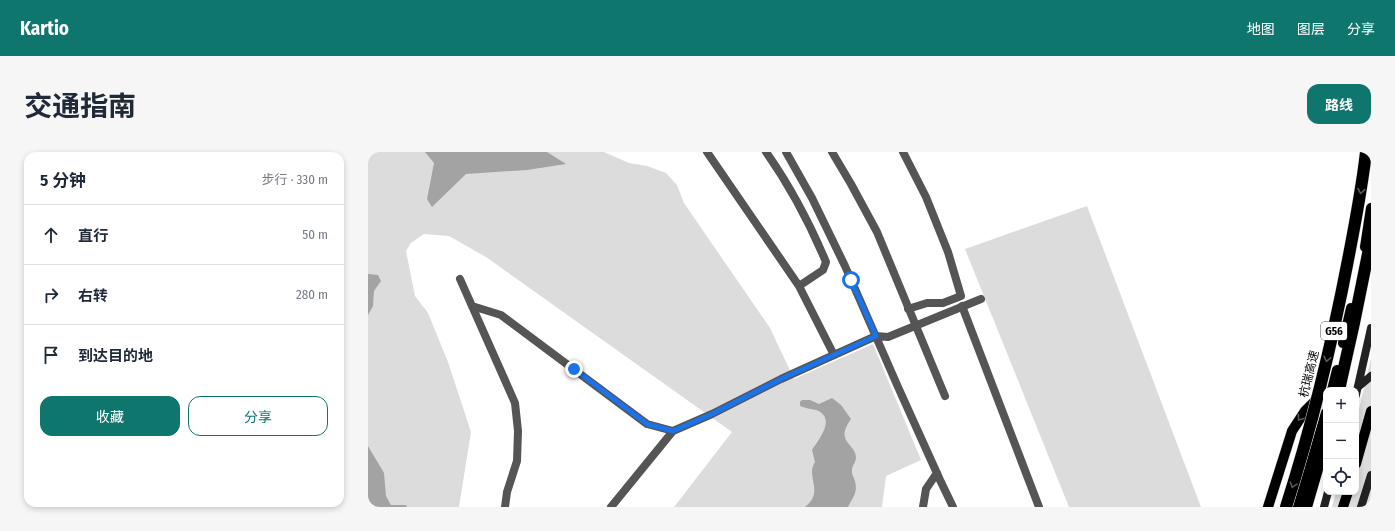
<!DOCTYPE html>
<html lang="zh">
<head>
<meta charset="utf-8">
<style>
  body { margin:0; font-family:"Fira Sans Condensed","Noto Sans SC",sans-serif; background:#f6f6f7; color:#1f2937 }
  .controls { position:absolute; right:12px; bottom:12px; display:grid; overflow:hidden; border-radius:8px; box-shadow:0 2px 6px #0003 }
  .controls button { width:36px; height:36px; display:grid; place-items:center; padding:0; border:0; border-bottom:1px solid #e0e1e3; background:#fff; color:#1f2937; font:20px sans-serif }
  .stop { position:absolute; width:12px; height:12px; margin:-9px; border:3px solid #1a73e8; border-radius:50%; background:#fff }
  .stop.end { background:#1a73e8; border-color:#fff; box-shadow:0 1px 4px #0008 }
  .list { margin:0; padding:0; list-style:none }
  h2 { display:flex; justify-content:space-between; align-items:center; height:52px; margin:0; padding:0 16px; font-size:17px }
  h2 small { font-size:13px; font-weight:400; color:#747a83 }
  .list li { display:grid; grid-template-columns:26px 1fr auto; gap:12px; align-items:center; box-sizing:border-box; height:60px; padding:0 16px; border-top:1px solid #e0e1e3 }
  .list b { display:block; font-size:15px; white-space:nowrap }
  .list em { font-size:13px; font-style:normal; color:#747a83 }
  .actions { display:flex; gap:8px; padding:12px 16px }
  .actions a { flex:1; padding:9px 0; border:1px solid #0f766e; border-radius:12px; text-align:center; font-size:14px; color:#0f766e }
  .actions .main { background:#0f766e; color:#fff }
  .icon { flex:none; width:22px; height:22px; fill:none; stroke:currentColor; stroke-width:2; stroke-linecap:round; stroke-linejoin:round }
  .map { position:relative; flex:none; width:1003px; height:355px; overflow:hidden; border-radius:12px }
  header { display:flex; align-items:center; gap:24px; box-sizing:border-box; height:56px; padding:0 20px; background:#0f766e; color:#fff }
  header strong { font-size:19px }
  nav { display:flex; gap:22px; margin-inline-start:auto; font-size:14px }
  .intro { display:flex; align-items:center; justify-content:space-between; box-sizing:border-box; height:96px; padding:0 24px }
  h1 { margin:0; font-size:28px }
  .button { padding:10px 18px; border-radius:12px; background:#0f766e; color:#fff; font-size:14px; font-weight:700 }
  main { display:flex; gap:24px; padding:0 24px }
  aside { flex:1; background:#fff; border-radius:12px; box-shadow:0 2px 6px #0003 }
  .map>svg:first-child { display:block }
</style>
</head>
<body>
<header>
<strong>Kartio</strong>
<nav><a>地图</a><a>图层</a><a>分享</a></nav>
</header>
<div class="intro"><h1>交通指南</h1><a class="button">路线</a></div>
<main>
<aside>
<h2>5 分钟<small>步行 · 330 m</small></h2>
<ul class="list">
<li><svg class="icon" aria-label="ahead" viewBox="0 0 24 24"><path d="M12 20V5M6 11l6-6 6 6"/></svg><div><b>直行</b></div><em>50 m</em></li>
<li><svg class="icon" aria-label="right" viewBox="0 0 24 24"><path d="M7 20v-9h11M14 6l5 5-5 5"/></svg><div><b>右转</b></div><em>280 m</em></li>
<li><svg class="icon" aria-label="arrive" viewBox="0 0 24 24"><path d="M6 21V4h12l-3 4 3 4H6"/></svg><div><b>到达目的地</b></div></li>
</ul>
<div class="actions"><a class="main">收藏</a><a>分享</a></div>
</aside>
<div class="map">
<svg width="1003" height="355" viewBox="0 0 1003 355">
  <rect width="100%" height="100%" fill="#fff"/>
  <path fill="#dcdcdc" d="M0,0h236l25,11 18,3 19,7 11,12 7,18 86,125 24,51 79,-35 48,116 -35,16 -4,31h-208l58,-75 -246,-175 -37,-21 -25,-2 -13,9 -5,8 9,45 13,17 20,49 23,70 -12,75h-91z
    M719,54l114,301h-132l-104,-258z
    M1003,206v149h-39l4,-15h20v-70z"/>
  <path fill="#a3a3a3" d="M57,0h122l19,12 -39,6 -61,4 -34,33 -5,-8 7,-36z
    M0,122l10,1 3,6 -7,10 -1,15 -5,9z
    M464,246l9,7 10,14c-17,24 5,24 5,39 0,4 -5,9 -4,14 0,3 2,6 3,9 3,12 -2,16 -7,26h-43c20,-16 0,-30 10,-45l-3,-12c7,-11 25,-32 4,-40 -5,-1 -11,-2 -16,-4v-4l2,-2h8l9,4z
    M0,294l16,27 2,23 5,9h15l1,2h-39z"/>
  <g fill="none" stroke-linecap="round" stroke-linejoin="round">
    <g stroke="#dbdbdb" stroke-width="11">
      <path id="primary" d="M997,95l6,-39
        M975,191l8,-35
        M964,238l5,-20
        M988,312l15,-53
        M900,355l24,-76 13,-20 13,-13
        M930,355l28,-94
        M975,355l5,-15"/>
    </g>
    <g stroke="#dbdbdb" stroke-width="13">
      <path id="motorway" d="M971,238l15,-67 17,-84
        M938,355l20,-69"/>
    </g>
    <path stroke="#555" stroke-width="8" d="M339,0l92,134 35,69
      M398,0c24,34 44,72 60,110l-3,8 -24,16
      M418,0l26,46 33,68 53,121 42,93 13,27
      M464,0l19,32 26,48 68,164
      M535,0l23,45 22,55 13,44 -18,7h-16l-19,6
      M92,127l55,124 3,28 -1,30 -10,31 -2,15
      M104,154l29,9 146,109 26,7
      M594,154l77,201
      M243,355l62,-76 39,-17 69,-35 95,-43 12,1 93,-38
      M555,355l3,-18 11,-16"/>
    <path stroke="#222" stroke-width="8" d="M990,235l13,-11
      M988,243l15,-67
      M956,355l4,-15
      M993,355l10,-32"/>
    <use href="#primary" stroke="#000" stroke-width="10"/>
    <use href="#motorway" stroke="#000" stroke-width="12"/>
    <g stroke="#dbdbdb" stroke-width="13" stroke-linecap="butt">
      <path id="motorway-bridge" d="M918,355c26,-81 46,-164 62,-247 7,-36 14,-72 18,-108"/>
    </g>
    <use href="#motorway-bridge" stroke="#000" stroke-width="12"/>
  </g>
  <defs><path id="oneway-chevron" d="M-2-3.5L2.5 0L-2 3.5" fill="none" stroke-width="1.6" stroke-linecap="round" stroke-linejoin="round"/></defs>
  <g stroke="#595959">
    <use href="#oneway-chevron" transform="translate(993 39) rotate(99)"/>
    <use href="#oneway-chevron" transform="translate(959 207) rotate(103)"/>
    <use href="#oneway-chevron" transform="translate(932 266) rotate(126)"/>
    <use href="#oneway-chevron" transform="translate(925 333) rotate(107)"/>
  </g>
  <g fill="none" stroke-linecap="round" stroke-linejoin="round">
    <path stroke="#1a73e8" stroke-width="5" d="M206,217l73,55 26,7 39,-17 69,-35 95,-43 -25,-56"/>
  </g>
  <g text-anchor="middle" dominant-baseline="central" stroke-width="3" stroke-linejoin="round" paint-order="stroke">
    <rect fill="#fff" stroke="#4c4c4c" stroke-width="1" x="953" y="170" width="26" height="18" rx="3"/>
    <g font-size="11" font-weight="bold" fill="#000">
      <text x="966" y="179">G56</text>
    </g>
    <g font-size="12" fill="#000" stroke="#fff">
      <text transform="translate(941 222) rotate(-76)">杭瑞高速</text>
    </g>
  </g>
</svg>
<div class="controls">
<button>+</button>
<button>−</button>
<button><svg class="icon" aria-label="locate" viewBox="0 0 24 24"><circle cx="12" cy="12" r="6"/><path d="M12 2v4M12 18v4M2 12h4M18 12h4"/></svg></button>
</div>
<div class="stop" style="left:483px;top:128px"></div>
<div class="stop end" style="left:206px;top:217px"></div>
</div>
</main>
</body>
</html>
